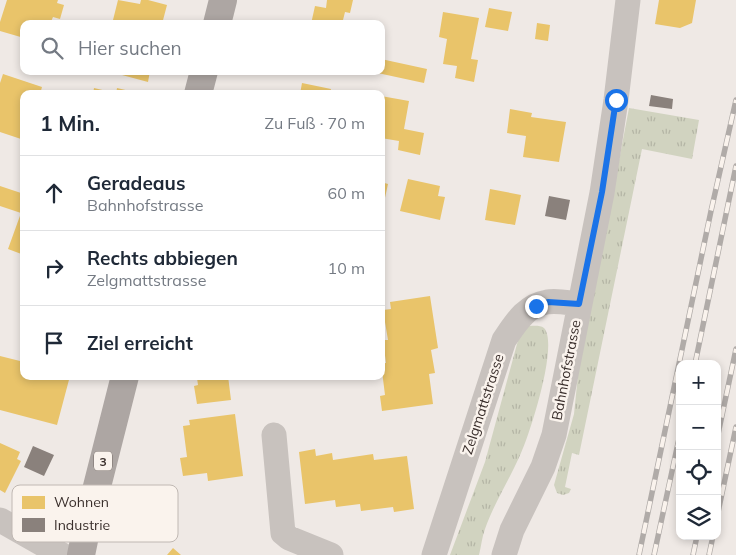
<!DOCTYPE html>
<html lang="de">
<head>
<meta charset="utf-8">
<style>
  body { margin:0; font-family:Mulish,sans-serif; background:#f2f2f3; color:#1f2937 }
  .controls { position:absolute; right:15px; bottom:15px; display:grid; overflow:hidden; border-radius:10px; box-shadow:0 2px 8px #0003 }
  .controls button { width:45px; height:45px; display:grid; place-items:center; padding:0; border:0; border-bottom:1px solid #e0e1e3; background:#fff; color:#1f2937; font:25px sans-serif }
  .stop { position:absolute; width:15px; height:15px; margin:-11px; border:4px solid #1a73e8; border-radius:50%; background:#fff }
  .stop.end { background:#1a73e8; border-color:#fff; box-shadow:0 1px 5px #0008 }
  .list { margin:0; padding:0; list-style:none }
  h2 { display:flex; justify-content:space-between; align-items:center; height:65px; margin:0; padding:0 20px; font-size:21px }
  h2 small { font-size:16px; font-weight:400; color:#747a83 }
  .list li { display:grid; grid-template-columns:32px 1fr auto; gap:15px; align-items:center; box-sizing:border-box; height:75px; padding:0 20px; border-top:1px solid #e0e1e3 }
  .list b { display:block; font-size:19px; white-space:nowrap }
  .list p { margin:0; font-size:16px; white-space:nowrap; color:#747a83 }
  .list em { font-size:16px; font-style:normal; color:#747a83 }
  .icon { flex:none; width:28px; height:28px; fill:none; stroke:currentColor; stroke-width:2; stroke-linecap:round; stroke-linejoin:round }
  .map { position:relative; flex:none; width:736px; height:555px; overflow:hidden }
  .search { position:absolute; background:#fff; box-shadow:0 2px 8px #0003; left:20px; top:20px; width:365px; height:55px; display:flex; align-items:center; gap:12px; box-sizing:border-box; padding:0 18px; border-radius:10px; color:#747a83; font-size:19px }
  .panel { position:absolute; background:#fff; box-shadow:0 2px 8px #0003; left:20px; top:90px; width:365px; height:290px; border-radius:10px }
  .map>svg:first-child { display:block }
</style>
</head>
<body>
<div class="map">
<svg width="736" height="555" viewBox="0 0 736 555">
  <defs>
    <pattern id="grass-tufts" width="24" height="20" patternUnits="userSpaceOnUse" patternTransform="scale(1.25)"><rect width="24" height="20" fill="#d1d3c0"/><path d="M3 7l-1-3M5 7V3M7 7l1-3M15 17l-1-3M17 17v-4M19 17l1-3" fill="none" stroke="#b4b5a5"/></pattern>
  </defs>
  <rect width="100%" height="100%" fill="#efe9e5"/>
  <path fill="url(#grass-tufts)" d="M629,108l70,12 -7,39 -50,-10 -63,306 -7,-2 -7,34 6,2 -2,4 -6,2 -6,-2 -3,-8 20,-71 4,-39z
    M529,326c5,0 11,-1 15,2 15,16 -14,105 -23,125 -11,26 -27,50 -36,76 -3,8 -4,18 -6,26h-29l35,-93 32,-118 4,-11z"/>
  <path fill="#e9c46a" d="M7,0h51l-1,3 7,2 -4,14 -7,-2 -3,7h-26v14l-24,-7v-9z
    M118,0l22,4 1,-4h7l19,5 -5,19h-50z
    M327,0h26l-3,13 -5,-1 -3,12h-31l4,-18 11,2z
    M659,0h37l-4,23 -12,5 -25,-4z
    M489,8l23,4 -4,19 -23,-4z
    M443,12l36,6 -8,41 7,1 -4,22 -19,-4 2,-12 -14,-2 4,-25 -8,-2z
    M537,23l13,2 -2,16 -13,-2z
    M381,59l46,10 -3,14 -51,-11 8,-1z
    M123,71h27l-2,11 -26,-7z
    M3,74l39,13 -2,7h-16v46l-24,-8v-49z
    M302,83l29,6 -1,5h-30z
    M94,88l21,5 -1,1h-21z
    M117,88l21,5v1h-22z
    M381,96l28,5 -5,28 20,4 -4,22 -22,-5 1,-9 -18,-3z
    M510,109l22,4 -1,4 35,5 -7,40 -36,-5 3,-21 -19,-3z
    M408,179l32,7 -2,10 7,1 -5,23 -40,-9z
    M381,182l7,2 -5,23 -2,-1z
    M0,186l24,8v61l-16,-6 13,-36 -21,-7z
    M490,189l31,6 -6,30 -30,-5z
    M430,296l8,52 -7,2 4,23 -6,1 4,30 -51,7 -2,-15 5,-1 -4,-32h5l-3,-23h5l-5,-30 8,-1 -1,-7z
    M0,356l24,6v14h46l-13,49 -57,-15z
    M200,376h28l3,24 -34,4 -3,-18 4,-1 -1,-7h3z
    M235,414l8,62 -35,5 -1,-8 -24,3 -3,-18 7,-1 -4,-31 7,-1 -1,-5z
    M0,443l20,9 -3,7 4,2 -16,32 -5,-3z
    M315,449l1,7 16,-3 1,7 40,-6 1,6 33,-4 7,53 -20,3 -1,-5 -32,4 -1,-7 -24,3 -1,-7 -30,4 -6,-52z
    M173,548l8,7h-14z"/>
  <path fill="#8a817c" d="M651,95l22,4 -1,10 -23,-3z
    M549,196l21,4 -4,20 -21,-4z
    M33,446l21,9 -10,21 -20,-9z"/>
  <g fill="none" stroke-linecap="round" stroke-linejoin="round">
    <path stroke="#c8c2be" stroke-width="25" d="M274,435l9,98 6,5 42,17
      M0,520l62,35
      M434,555l70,-215c11,-16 22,-35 43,-38 10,-2 22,1 32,2
      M504,555l8,-25 31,-63 11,-32 48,-242 14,-93 12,-100"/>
    <path stroke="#ada6a3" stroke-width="28" d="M217,24l6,-24
      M198,94l6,-23
      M81,555l6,-29 38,-150"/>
    <g stroke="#b0aba8" stroke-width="5.5">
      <path id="rail" d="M695,364l41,-198
        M717,439l19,-90
        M717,517l19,-90
        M639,555l72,-344 25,-111
        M654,555l26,-121
        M693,555l4,-19
        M709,555l4,-19"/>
    </g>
    <use href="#rail" stroke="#faf3ed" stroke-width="4" stroke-dasharray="11" stroke-linecap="butt"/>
  </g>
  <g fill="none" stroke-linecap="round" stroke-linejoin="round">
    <path stroke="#1a73e8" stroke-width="6" d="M536,306l12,-4 31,2 23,-112 14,-92"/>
  </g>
  <g text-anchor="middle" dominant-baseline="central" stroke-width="5" stroke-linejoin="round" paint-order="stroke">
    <rect fill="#faf3ed" stroke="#736965" stroke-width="1" x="94" y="451.5" width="18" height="19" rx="4"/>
    <g font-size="12" font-weight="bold" fill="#392e2b">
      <text x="103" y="461">3</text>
    </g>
    <g font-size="14" fill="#392e2b" stroke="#faf3ed">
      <text transform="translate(566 370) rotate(-79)">Bahnhofstrasse</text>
      <text transform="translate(483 404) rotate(-72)">Zelgmattstrasse</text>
    </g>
  </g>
  <rect x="12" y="485" width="166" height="57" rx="8" fill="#faf3ed" stroke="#c0b8b3" stroke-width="1"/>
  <rect x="22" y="496" width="23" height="13" fill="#e9c46a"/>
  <rect x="22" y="518" width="23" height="14" fill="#8a817c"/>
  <g font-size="14" fill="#392e2b">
    <text x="54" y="507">Wohnen</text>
    <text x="54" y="530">Industrie</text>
  </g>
</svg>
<div class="controls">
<button>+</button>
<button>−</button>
<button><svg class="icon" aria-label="locate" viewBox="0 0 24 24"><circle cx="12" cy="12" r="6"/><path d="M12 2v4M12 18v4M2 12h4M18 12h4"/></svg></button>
<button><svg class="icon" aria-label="layers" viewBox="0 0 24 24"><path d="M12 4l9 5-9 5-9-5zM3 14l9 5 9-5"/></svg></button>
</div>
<div class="stop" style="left:616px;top:100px"></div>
<div class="stop end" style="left:536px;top:306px"></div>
<div class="search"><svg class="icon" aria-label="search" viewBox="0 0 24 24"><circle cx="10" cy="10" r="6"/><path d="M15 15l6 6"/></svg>Hier suchen</div>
<section class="panel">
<h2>1 Min.<small>Zu Fuß · 70 m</small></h2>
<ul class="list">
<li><svg class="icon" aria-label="ahead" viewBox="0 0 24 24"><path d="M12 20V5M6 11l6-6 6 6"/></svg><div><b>Geradeaus</b><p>Bahnhofstrasse</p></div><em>60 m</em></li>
<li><svg class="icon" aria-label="right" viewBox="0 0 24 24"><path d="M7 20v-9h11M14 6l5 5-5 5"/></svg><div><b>Rechts abbiegen</b><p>Zelgmattstrasse</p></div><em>10 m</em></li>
<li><svg class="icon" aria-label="arrive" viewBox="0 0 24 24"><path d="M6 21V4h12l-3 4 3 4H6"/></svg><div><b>Ziel erreicht</b></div></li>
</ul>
</section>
</div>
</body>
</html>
